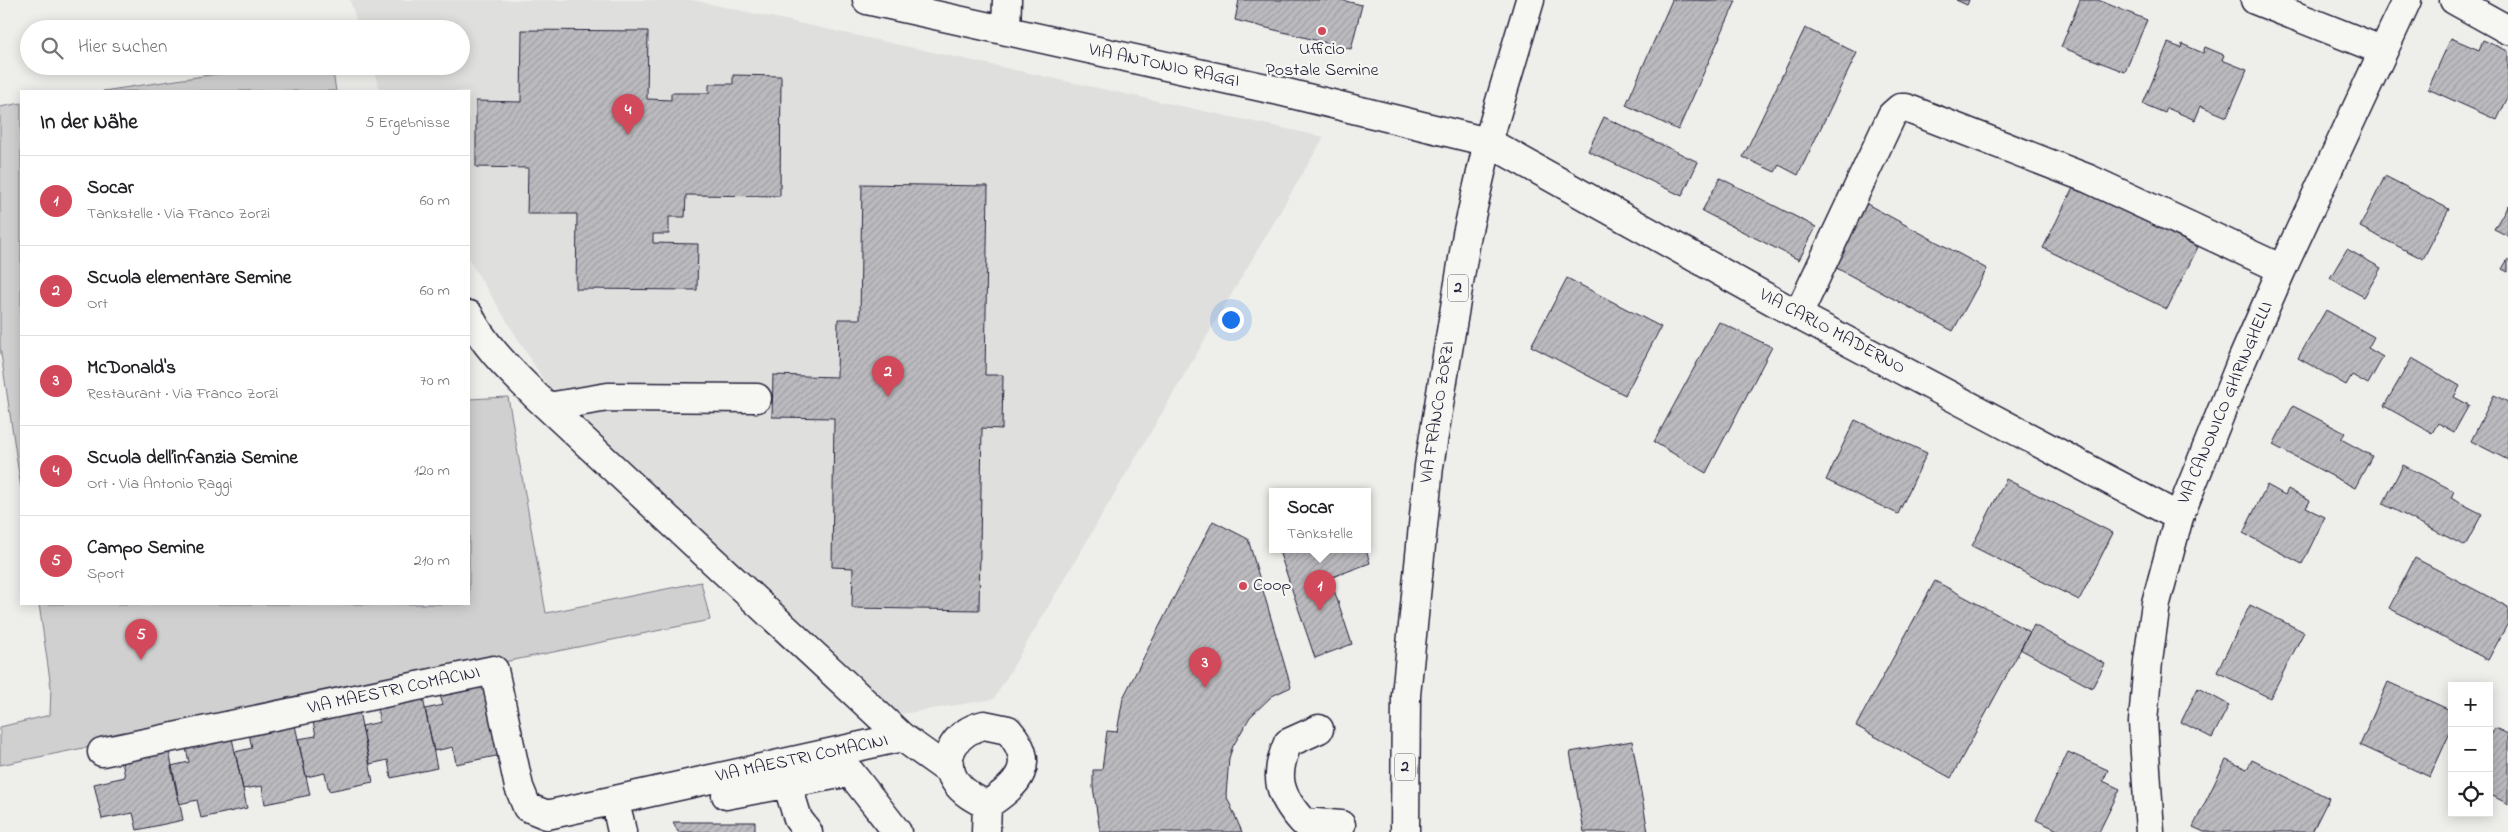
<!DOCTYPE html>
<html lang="de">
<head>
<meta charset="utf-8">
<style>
  body { margin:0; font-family:"Indie Flower",sans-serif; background:#f2f2f2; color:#202124 }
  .controls { position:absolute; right:15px; bottom:15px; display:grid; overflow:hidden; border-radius:0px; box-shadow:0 2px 12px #0003 }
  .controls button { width:45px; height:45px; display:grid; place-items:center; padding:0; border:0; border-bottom:1px solid #e0e0e0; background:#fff; color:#202124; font:25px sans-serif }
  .you { position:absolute; left:1230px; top:319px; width:18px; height:18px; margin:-12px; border:4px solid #fff; border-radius:50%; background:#1a73e8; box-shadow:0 0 0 8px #1a73e833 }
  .badge { display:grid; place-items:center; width:32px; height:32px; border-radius:50%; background:#d1495b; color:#fff; font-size:16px; font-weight:700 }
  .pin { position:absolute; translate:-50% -41px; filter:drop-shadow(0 1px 2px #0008) }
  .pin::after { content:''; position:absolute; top:26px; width:18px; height:15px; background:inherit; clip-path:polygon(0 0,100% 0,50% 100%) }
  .popup { position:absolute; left:1269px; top:488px; width:102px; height:65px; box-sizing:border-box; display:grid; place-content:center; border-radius:0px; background:#fff; filter:drop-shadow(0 1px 4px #0005); font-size:16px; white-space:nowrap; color:#757577 }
  .popup b { font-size:19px; color:#202124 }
  .popup::after { content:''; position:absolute; left:50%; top:100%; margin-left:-10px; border:10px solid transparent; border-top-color:#fff }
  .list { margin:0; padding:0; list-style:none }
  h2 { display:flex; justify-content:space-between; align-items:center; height:65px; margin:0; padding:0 20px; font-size:21px }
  h2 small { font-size:16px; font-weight:400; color:#757577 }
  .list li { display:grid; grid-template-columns:32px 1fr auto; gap:15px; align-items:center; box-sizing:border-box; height:90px; padding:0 20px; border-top:1px solid #e0e0e0 }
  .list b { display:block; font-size:19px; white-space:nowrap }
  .list p { margin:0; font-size:16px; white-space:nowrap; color:#757577 }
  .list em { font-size:16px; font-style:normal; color:#757577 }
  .icon { flex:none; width:28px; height:28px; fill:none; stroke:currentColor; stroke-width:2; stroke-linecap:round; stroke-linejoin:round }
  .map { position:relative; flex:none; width:2508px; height:832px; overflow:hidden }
  .search { position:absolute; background:#fff; box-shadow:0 2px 12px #0003; left:20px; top:20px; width:450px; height:55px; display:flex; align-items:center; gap:12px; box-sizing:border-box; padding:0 18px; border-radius:28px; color:#757577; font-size:19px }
  .panel { position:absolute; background:#fff; box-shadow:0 2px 12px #0003; left:20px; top:90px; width:450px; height:515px; border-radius:0px }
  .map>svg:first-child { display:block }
</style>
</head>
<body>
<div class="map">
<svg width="2508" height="832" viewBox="0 0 2508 832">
  <defs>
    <pattern id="building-hatch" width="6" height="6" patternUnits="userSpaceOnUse" patternTransform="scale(1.25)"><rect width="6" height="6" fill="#bbbbbf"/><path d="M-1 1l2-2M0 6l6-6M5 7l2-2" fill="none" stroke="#a0a0a5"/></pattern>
  </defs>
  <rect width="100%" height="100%" fill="#eeeeeb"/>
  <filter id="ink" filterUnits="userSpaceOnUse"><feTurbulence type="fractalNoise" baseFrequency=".02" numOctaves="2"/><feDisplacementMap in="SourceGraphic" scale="10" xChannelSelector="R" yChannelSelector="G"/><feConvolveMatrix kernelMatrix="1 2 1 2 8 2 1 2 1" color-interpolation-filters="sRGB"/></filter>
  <g filter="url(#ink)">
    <path fill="#dfdfde" d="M350,0h342l632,137 -330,562 -99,16 -333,-305 -93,-150v-169h-89l-8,-25h89v-37h-102z"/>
    <path fill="#d0d0d1" stroke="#797986" d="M270,66h62l4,25h-233z
      M21,103v385l-21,-141v-240z
      M508,397l38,216 155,-31 9,38 -710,145v-38l50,-12 1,-28 -12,-83h430v-205z"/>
    <path fill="url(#building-hatch)" stroke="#22223b" d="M1239,0h102l21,5 -11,44 -116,-29z
      M1672,0l64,1 -58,129 -52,-25z
      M1956,0h13l-2,5z
      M2080,0h18l49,20 -22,52 -64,-25z
      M1805,28l52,25 -59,122 -19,-10 -4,7 -32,-15z
      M522,30l126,1 -1,68 24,1v-7h38v-9h24v-9l48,1 -1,120 -94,-1 -1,22h-16v17h-16v9l45,1 -1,46 -121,-1 1,-75h-50l1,-46 -52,-1v-66l45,1z
      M2451,38l28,12 4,-10 25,11v46l-11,23 -69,-31z
      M2168,43l13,5 1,-4 21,9 2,-6 19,8 -2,5 25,10 -20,47 -26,-11 -6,14 -28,-12 -2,5 -22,-9z
      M1604,117l94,45 -16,34 -94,-45z
      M2385,176l64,33 -26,50 -63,-32z
      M1720,178l96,49 -17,33 -97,-49z
      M862,184l126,2 -3,189h18l-1,54 -20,-1 -3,182 -127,-2 1,-40 -21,-1 2,-149 -62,-1 1,-42 64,2 1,-58h22z
      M2074,186l124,61 -31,62 -124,-61z
      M1865,203l122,66 -34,62 -122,-66z
      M2508,205v31l-14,-7z
      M2347,249l34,19 -17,29 -34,-19z
      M2508,259v13l-6,-3z
      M1567,278l94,49 -36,68 -94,-49z
      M2326,310l48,27 -6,11 15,9 -15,27 -16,-9 -6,10 -48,-27z
      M1719,322l53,25 -66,126 -52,-31z
      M2412,358l48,28 -6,11 15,8 -15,27 -16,-9 -6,10 -48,-27z
      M2494,395l14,7v58l-37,-19z
      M2293,406l52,27 -4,6 31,17 -17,32 -82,-43z
      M1855,420l72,33 -29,61 -72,-34z
      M2403,465l51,26 -3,7 31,16 -17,32 -82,-42z
      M2006,479l107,54 -34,67 -107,-54z
      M2267,485l18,10 3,-6 22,12 -4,7 19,9 -23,47 -59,-31z
      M1213,521l35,18 43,148 -19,9 -22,21 -17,29 -4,12 -3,37 16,37h-142l-7,-45v-17h9l5,-39 10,1 6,-34z
      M1283,550h83l4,13 -40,15 22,66 -37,14 -36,-107z
      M2415,558l93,49v16l-20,37 -99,-52z
      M1935,581l95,51 -79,146 -95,-52z
      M2250,605l54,27 -34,66 -53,-26z
      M2034,625l71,39 -13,24 -72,-39z
      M2388,682l64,29v17l-22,49 -70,-32z
      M486,685l15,70 -45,9 -3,-17 -19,4 -9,-42 18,-4 -3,-10z
      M2198,688l31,17 -17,33 -31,-16z
      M423,698l14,70 -46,10 -3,-18 -18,4 -8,-38 18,-4 -3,-14z
      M359,711l14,71 -44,9 -4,-18 -19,4 -8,-38 18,-3 -3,-15z
      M295,725l15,70 -45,9 -3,-18 -19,3 -8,-37 17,-4 -3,-14z
      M2495,728l13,6v70l-19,-10v-55z
      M232,738l15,70 -46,10 -4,-18 -18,4 -8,-38 18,-4 -3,-14z
      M1632,741l16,91h-64l-14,-80z
      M169,751l14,69 -46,10 -4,-17 -31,6 -8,-35 31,-7 -3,-16z
      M2068,752l40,18 -5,11 17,8 -21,43h-37l-26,-12z
      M2226,760l21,9 5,-9 77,38 -17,34h-108l-11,-5z
      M673,822h82v10h-77z"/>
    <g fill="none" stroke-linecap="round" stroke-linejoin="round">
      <g stroke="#22223b" stroke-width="31">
        <path id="minor" d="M867,0l408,90 213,52 310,173 381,202
          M2255,0l126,50
          M2454,0l54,30
          M1006,31l1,-31
          M469,315c15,31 42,56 66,80l367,342 49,35
          M1798,315l94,-200 8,-7h6l183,71 193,90
          M548,407l60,-10 149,1
          M984,725l24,5c30,34 11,54 -21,75 -12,-6 -24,-12 -32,-24 -17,-26 3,-50 29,-56z
          M1319,729l-31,14c-15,34 -9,52 15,79l38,3
          M102,752l392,-82 25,117 8,20 20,8 355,-78
          M787,783l11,36 10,13
          M726,795l124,-23 47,60
          M619,818l3,14
          M986,832l1,-27
          M2150,832l-7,-110 5,-61 8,-58 23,-86 61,-152 42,-96 125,-269"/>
      </g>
      <g stroke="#22223b" stroke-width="31">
        <path id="major" d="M1405,832l1,-137 23,-229 38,-232 21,-92 42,-142"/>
      </g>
      <use href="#minor" stroke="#f6f6f2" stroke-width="28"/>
      <use href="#major" stroke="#f6f6f2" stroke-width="28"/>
    </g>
  </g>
  <g fill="#d1495b" stroke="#f6f6f2" stroke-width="2">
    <circle cx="1322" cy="31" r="5"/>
    <circle cx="1243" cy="586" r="5"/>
  </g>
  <g text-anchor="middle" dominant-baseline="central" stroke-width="4.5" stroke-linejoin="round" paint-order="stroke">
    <g fill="#f6f6f2" stroke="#626272" stroke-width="1">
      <rect x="1448" y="274.5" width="20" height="27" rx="4"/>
      <rect x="1395" y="753.5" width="20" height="27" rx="4"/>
    </g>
    <g font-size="16" font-weight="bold" fill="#22223b">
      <text x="1458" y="288">2</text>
      <text x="1405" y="767">2</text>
    </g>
    <g font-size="18" fill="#22223b" stroke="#f6f6f2">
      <text x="1322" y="50">Ufficio<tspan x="1322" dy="21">Postale Semine</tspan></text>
      <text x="1253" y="586" text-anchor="start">Coop</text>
    </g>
    <g font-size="18" fill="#22223b" stroke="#f6f6f2">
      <text transform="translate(1164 66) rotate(12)">VIA ANTONIO RAGGI</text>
      <text transform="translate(1832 332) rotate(28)">VIA CARLO MADERNO</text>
      <text transform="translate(2226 403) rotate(-67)">VIA CANONICO GHIRINGHELLI</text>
      <text transform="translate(1438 412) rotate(-81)">VIA FRANCO ZORZI</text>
      <text transform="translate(394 691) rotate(-12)">VIA MAESTRI COMACINI</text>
      <text transform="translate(802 759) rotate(-12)">VIA MAESTRI COMACINI</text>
    </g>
  </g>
</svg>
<div class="controls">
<button>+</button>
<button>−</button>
<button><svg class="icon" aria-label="locate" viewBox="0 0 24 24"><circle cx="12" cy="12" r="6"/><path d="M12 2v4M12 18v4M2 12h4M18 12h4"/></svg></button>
</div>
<div class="you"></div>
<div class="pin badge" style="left:1320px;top:611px">1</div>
<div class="popup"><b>Socar</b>Tankstelle</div>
<div class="pin badge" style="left:888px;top:397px">2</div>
<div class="pin badge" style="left:1205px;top:688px">3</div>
<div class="pin badge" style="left:628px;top:135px">4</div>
<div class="pin badge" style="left:141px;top:660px">5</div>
<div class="search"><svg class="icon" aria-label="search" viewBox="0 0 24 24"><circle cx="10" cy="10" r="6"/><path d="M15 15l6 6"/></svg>Hier suchen</div>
<section class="panel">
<h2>In der Nähe<small>5 Ergebnisse</small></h2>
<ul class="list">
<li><span class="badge">1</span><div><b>Socar</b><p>Tankstelle · Via Franco Zorzi</p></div><em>60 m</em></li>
<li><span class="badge">2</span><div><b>Scuola elementare Semine</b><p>Ort</p></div><em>60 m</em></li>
<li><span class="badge">3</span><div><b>McDonald's</b><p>Restaurant · Via Franco Zorzi</p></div><em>70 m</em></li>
<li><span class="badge">4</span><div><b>Scuola dell’infanzia Semine</b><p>Ort · Via Antonio Raggi</p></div><em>120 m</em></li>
<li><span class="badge">5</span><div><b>Campo Semine</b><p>Sport</p></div><em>210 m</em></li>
</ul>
</section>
</div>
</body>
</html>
